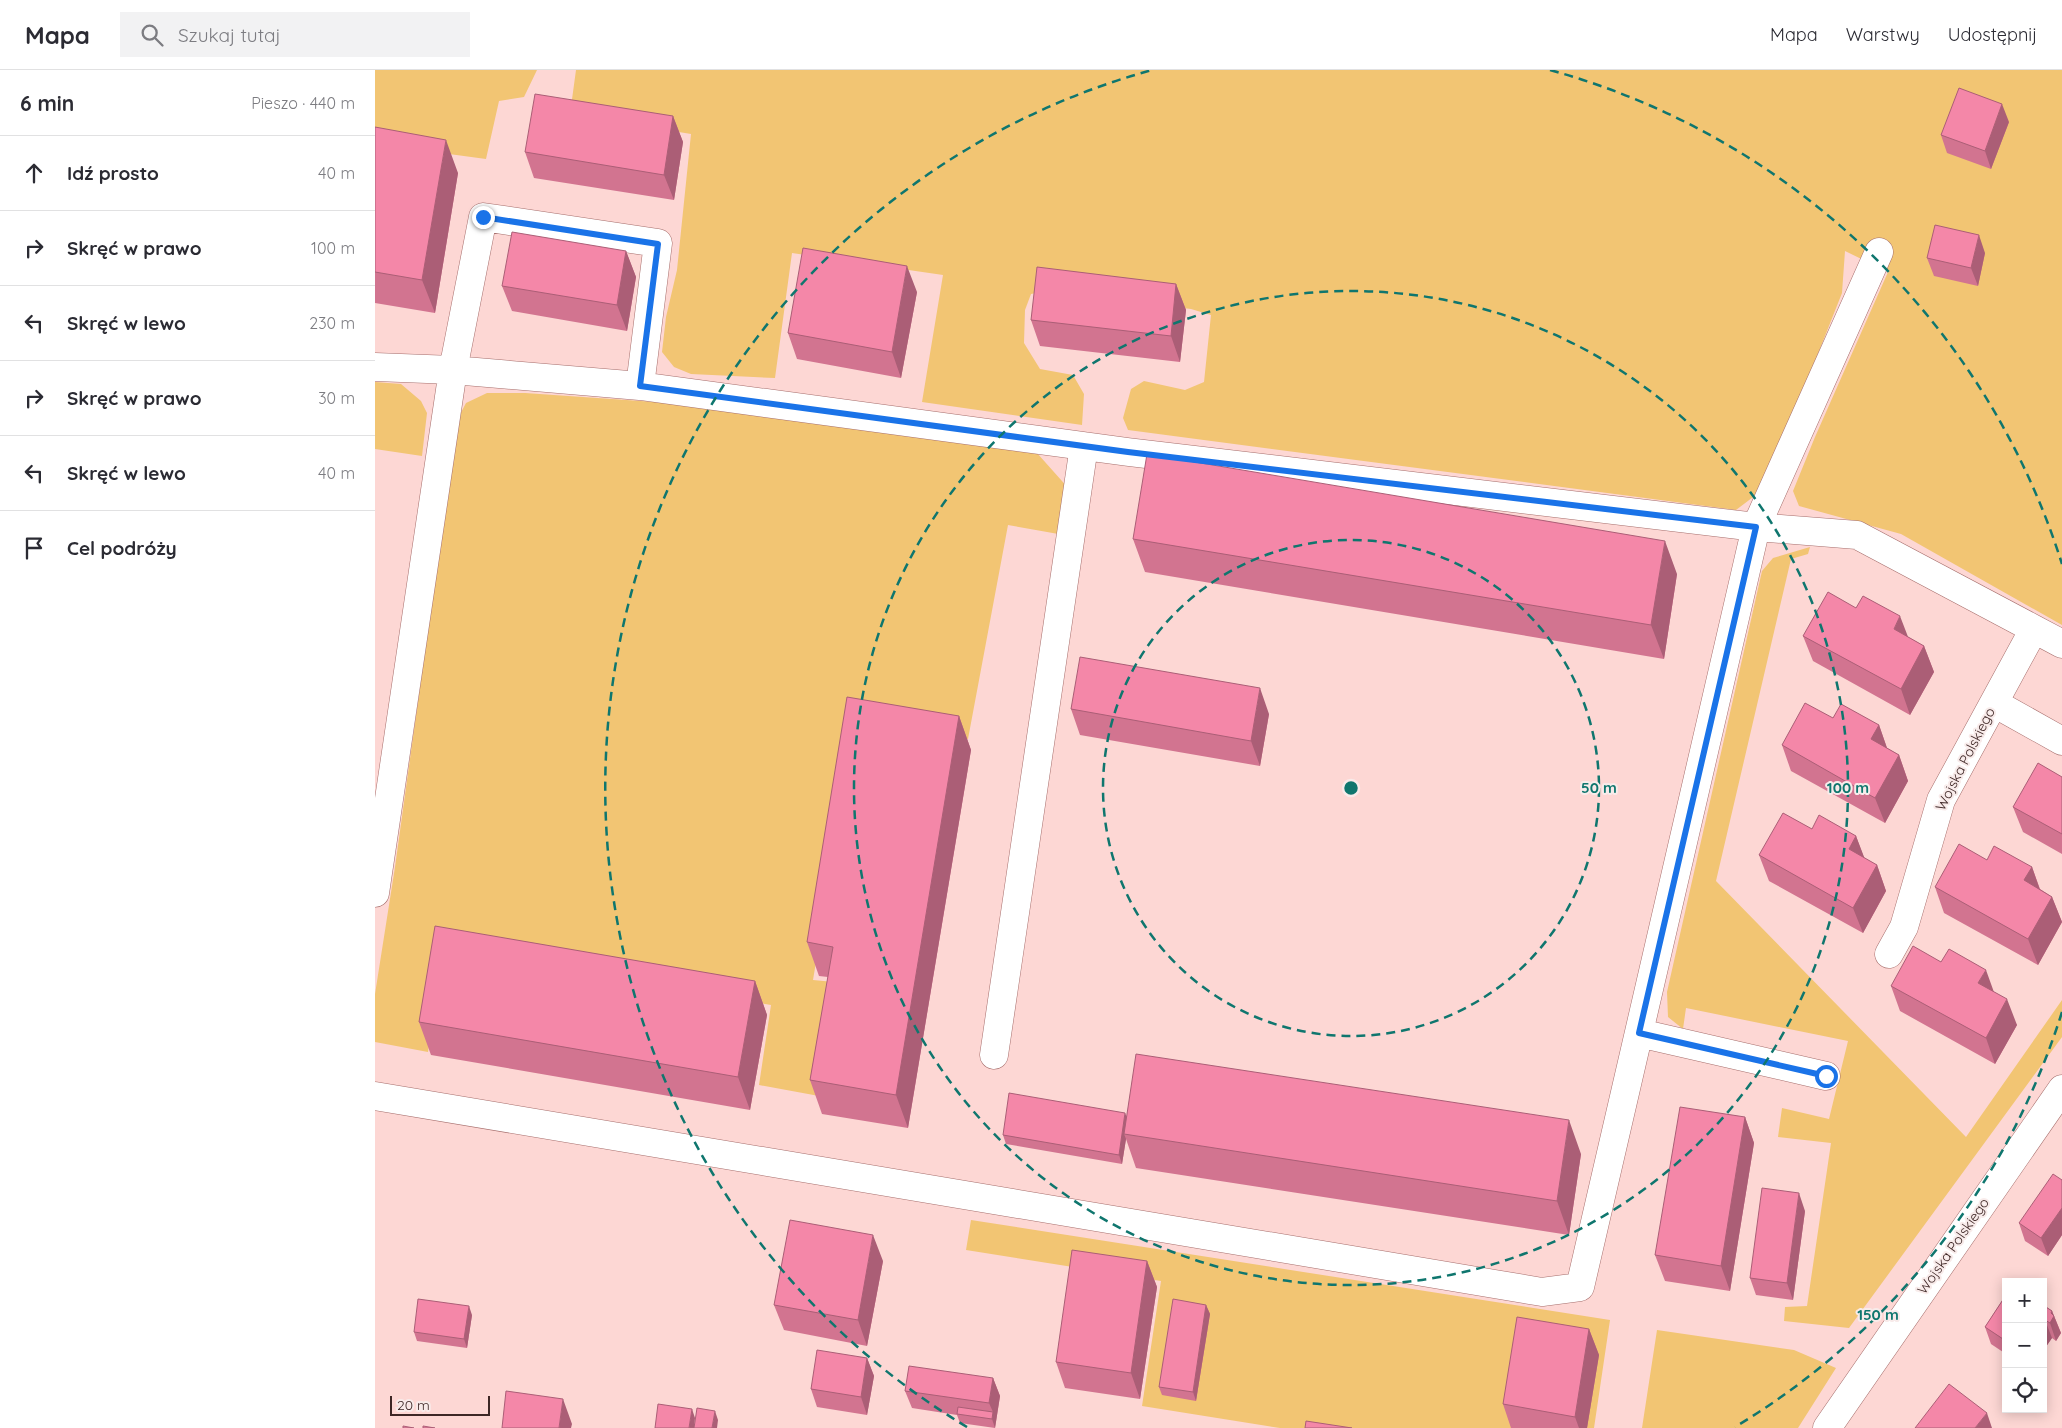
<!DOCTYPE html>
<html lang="pl">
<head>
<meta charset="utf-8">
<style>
  body { margin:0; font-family:Quicksand,sans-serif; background:#f2f2f3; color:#2b2b33 }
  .controls { position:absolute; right:15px; bottom:15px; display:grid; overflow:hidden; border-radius:0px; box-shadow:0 2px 12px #0003 }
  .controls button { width:45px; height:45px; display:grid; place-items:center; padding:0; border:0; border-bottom:1px solid #e1e1e2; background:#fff; color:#2b2b33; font:25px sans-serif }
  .scale { position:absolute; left:15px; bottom:12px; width:100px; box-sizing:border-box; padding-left:5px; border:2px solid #3d2625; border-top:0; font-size:14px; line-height:18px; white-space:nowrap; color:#3d2625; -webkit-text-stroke:4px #f8ebea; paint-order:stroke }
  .stop { position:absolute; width:15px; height:15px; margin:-11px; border:4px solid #1a73e8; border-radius:50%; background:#fff }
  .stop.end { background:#1a73e8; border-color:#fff; box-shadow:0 1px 5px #0008 }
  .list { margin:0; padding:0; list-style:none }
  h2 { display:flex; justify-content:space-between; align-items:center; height:65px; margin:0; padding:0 20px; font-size:21px }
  h2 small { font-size:16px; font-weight:400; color:#7c7c81 }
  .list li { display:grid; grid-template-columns:32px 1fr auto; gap:15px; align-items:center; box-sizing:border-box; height:75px; padding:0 20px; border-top:1px solid #e1e1e2 }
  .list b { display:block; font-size:19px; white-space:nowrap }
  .list em { font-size:16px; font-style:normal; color:#7c7c81 }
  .icon { flex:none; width:28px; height:28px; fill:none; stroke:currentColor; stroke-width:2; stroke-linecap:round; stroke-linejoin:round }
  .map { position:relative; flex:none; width:1687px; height:1358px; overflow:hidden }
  header { display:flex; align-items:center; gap:30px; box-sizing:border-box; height:70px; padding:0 25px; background:#fff; border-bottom:1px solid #e1e1e2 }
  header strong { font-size:24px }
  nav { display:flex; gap:28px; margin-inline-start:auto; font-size:18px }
  .search { width:350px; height:45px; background:#f2f2f3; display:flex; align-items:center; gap:12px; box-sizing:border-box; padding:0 18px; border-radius:0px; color:#7c7c81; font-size:19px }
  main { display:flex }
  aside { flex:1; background:#fff }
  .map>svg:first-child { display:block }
</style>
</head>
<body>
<header>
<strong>Mapa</strong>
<div class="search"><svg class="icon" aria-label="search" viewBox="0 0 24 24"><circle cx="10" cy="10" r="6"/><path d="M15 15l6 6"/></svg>Szukaj tutaj</div>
<nav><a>Mapa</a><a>Warstwy</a><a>Udostępnij</a></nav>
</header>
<main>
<aside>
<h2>6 min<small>Pieszo · 440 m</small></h2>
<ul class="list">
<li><svg class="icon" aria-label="ahead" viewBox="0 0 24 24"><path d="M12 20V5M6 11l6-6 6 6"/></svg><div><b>Idź prosto</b></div><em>40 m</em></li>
<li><svg class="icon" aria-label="right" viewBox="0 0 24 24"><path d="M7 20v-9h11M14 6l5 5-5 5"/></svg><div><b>Skręć w prawo</b></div><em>100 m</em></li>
<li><svg class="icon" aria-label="left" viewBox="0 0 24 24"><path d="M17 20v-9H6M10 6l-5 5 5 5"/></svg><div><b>Skręć w lewo</b></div><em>230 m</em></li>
<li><svg class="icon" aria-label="right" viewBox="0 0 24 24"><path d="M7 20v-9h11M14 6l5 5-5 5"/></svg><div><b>Skręć w prawo</b></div><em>30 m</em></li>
<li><svg class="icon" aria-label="left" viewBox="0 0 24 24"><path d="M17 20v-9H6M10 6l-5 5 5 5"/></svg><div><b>Skręć w lewo</b></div><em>40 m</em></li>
<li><svg class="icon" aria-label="arrive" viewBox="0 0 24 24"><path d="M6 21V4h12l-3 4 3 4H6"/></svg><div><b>Cel podróży</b></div></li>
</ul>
</aside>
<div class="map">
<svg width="1687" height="1358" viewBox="0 0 1687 1358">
  <rect width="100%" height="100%" fill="#fdd7d4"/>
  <path fill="#f2c573" d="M0,0h162l-13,27 -25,4 -13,58 -111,-15z
    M201,0h1486v555l-161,-91 -102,-28 -6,-15 22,-54 73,-165 -43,-21 -3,42 -77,195 -29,22 -608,-80 -5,-12 8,-29 13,-8 41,9 19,-8 7,-67 -20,-6 -145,-18 -15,3 -6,16 -1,33 16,26 33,6 11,19 -2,31 -160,-23 21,-127 -151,-22 -17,125 -84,-4 -17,-7 -12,-15 4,-35 11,-47 14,-136 -121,-20z
    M0,312l26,2 20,17 6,12 -5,43 -47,-7z
    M112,323h38l159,11 353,49 33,37 -6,45 -56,-10 -40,214 -112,-17 -43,258 21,2 -15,114 -60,-11 12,-80 -329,-52 -14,99 -53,-10v-48l20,-127 62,-447 9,-17z
    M1435,477l-2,7 -17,5 -75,322 250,256 96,-137v37l-213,291 -65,-7 1,-14 22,-1 24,-163 -53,-6 4,-29 47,11 19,-78 -162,-33 -3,21 -15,-12 -1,-25 95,-421 11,-13z
    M596,1150l639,100 -16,108h-314l-138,-22 19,-125 -195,-31z
    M1282,1260l137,20 42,18 -38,60h-156z"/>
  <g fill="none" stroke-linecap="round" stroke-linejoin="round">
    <g stroke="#a66e6c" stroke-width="29">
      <path id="minor" d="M0,297l78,3 187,16 488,66 628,75 101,8 177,94
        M1619,633l68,38
        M0,823l78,-523 30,-153 175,26 -18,143
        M1514,884l15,-27 37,-127 93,-171 28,15
        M1264,963l187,43
        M619,985l90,-609
        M0,1026l1167,196 38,-5 176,-760 123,-275
        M1452,1358l235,-339"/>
    </g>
    <use href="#minor" stroke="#fff" stroke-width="28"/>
  </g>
  <path fill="#d27490" d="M298,46l10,26 -9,58 -140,-22 -9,-26z
    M1634,52l-18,47 -44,-16 -6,-18z
    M0,57l83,46 -23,140 -60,-10z
    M251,181l10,26 -9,54 -115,-20 -10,-25z
    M1610,183l-7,33 -44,-10 -7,-18z
    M801,214l10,26 -6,52 -140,-16 -9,-26z
    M542,222l-16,86 -104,-19 -9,-26z
    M758,469l544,35 -13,85 -519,-87z
    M1428,566l105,1 16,9 10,26 -24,43 -97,-54z
    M696,639l198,5 -9,52 -180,-31z
    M584,646l12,34 -63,378 -86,-14 -12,-34 18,-103 -9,-1 -12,-34z
    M1458,648l46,7 8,23 12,7 9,26 -23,42 -94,-52 -9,-26z
    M1687,707v77l-39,-22 -10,-25z
    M1437,759l44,7 8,22 13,7 9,26 -23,42 -94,-52 -10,-26z
    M1612,790l45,7 8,22 12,8 10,25 -24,43 -94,-52 -9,-26z
    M380,911l12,34 -17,95 -319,-55 -12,-33z
    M1516,916l103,6 23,33 -22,39 -95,-53z
    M752,1046l454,38 -12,81 -433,-67 -10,-29 -4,25 -116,-20 -3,-9z
    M1370,1047l9,26 -24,148 -65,-10 -10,-26z
    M1687,1110v55l-14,21 -23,-15 -6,-18z
    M1430,1141l-12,89 -37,-5 -6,-17z
    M508,1191l-16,85 -83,-16 -10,-25z
    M772,1191l10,26 -17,112 -75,-11 -9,-26z
    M1631,1225v59l-15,-10 -6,-17z
    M831,1235l4,9 -14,87 -34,-6 -3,-8z
    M1668,1235l9,6 9,22 -5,8 -4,-3 -9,13z
    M97,1245l-5,33 -50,-7 -3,-9z
    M1214,1259l10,26 -12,73h-76l-8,-24z
    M492,1288l7,18 -7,39 -50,-8 -6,-18z
    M618,1308l7,18 -5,32 -35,-5 -3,-8 -45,-7 -7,-17z"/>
  <path fill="#ab5e76" d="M1627,34l7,18 -18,47 -6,-18z
    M298,46l10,26 -9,58 -10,-25z
    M71,70l12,33 -23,140 -13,-33z
    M1604,165l6,18 -7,33 -7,-18z
    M251,181l10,26 -9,54 -10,-26z
    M532,196l10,26 -16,86 -9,-26z
    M801,214l10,26 -6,52 -9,-26z
    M1290,471l12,33 -13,85 -13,-34z
    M1525,546l10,26 -16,-13z
    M1549,576l10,26 -24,43 -9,-26z
    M885,618l9,26 -9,52 -9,-25z
    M584,646l12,34 -63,378 -12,-33z
    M1504,655l9,26 -17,-12z
    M1524,685l9,26 -23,42 -10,-25z
    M1481,766l10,26 -17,-13z
    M1502,795l9,26 -23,42 -10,-25z
    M1657,797l9,26 -17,-13z
    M1677,827l10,25 -24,43 -10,-26z
    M1611,900l9,25 -17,-12z
    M380,911l12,34 -17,95 -12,-33z
    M1632,929l10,26 -22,39 -9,-26z
    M750,1043l4,9 -5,12 2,5 -4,25 -3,-9z
    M1370,1047l9,26 -24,148 -9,-25z
    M1194,1050l12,34 -12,81 -12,-34z
    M1424,1123l6,18 -12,89 -6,-17z
    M1687,1138v27l-14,21 -7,-18z
    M498,1165l10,26 -16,85 -9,-26z
    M772,1191l10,26 -17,112 -9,-26z
    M831,1235l4,9 -14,87 -3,-9z
    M94,1236l3,9 -5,33 -3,-9z
    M1677,1241l9,22 -5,8 -6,-18 1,-10z
    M1670,1250l7,18 -9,13v-27z
    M1214,1259l10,26 -12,73h-8l-4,-11z
    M492,1288l7,18 -7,39 -6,-18z
    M618,1308l7,18 -5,32 -3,-9 1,-7 -4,-9z
    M188,1329l9,25 -1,4h-12z
    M317,1339l3,9 -1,10h-5z
    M340,1341l3,9 -1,8h-5z
    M1612,1343l5,15h-17z"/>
  <path fill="#f487a8" stroke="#ab5e76" d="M1584,18l43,16 -17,47 -44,-16z
    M160,24l138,22 -9,59 -139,-23z
    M0,57l71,13 -24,140 -47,-8z
    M1560,155l44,10 -8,33 -44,-10z
    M137,162l114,19 -9,54 -115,-19z
    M428,178l104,18 -15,86 -104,-19z
    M662,197l139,17 -5,52 -140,-16z
    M772,384l518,87 -14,84 -518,-86z
    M1453,522l28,16 7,-12 37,20 -6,13 30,17 -23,43 -98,-53z
    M705,587l180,31 -9,53 -180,-32z
    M472,627l112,19 -63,379 -86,-15 23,-133 -26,-5z
    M1430,633l28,15 8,-14 38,21 -8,14 28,16 -24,43 -93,-53z
    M1663,693l24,14v57l-49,-27z
    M1408,743l29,16 7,-14 37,21 -7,13 28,16 -24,43 -94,-53z
    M1584,774l28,16 7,-14 38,21 -8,13 28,17 -24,42 -93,-52z
    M60,856l320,55 -17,96 -319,-55z
    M1538,876l28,16 8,-13 37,21 -8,13 29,16 -21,39 -95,-52z
    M761,984l433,66 -12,81 -433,-67z
    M634,1023l116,20 -6,42 -116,-20z
    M1305,1037l65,10 -24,149 -66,-11z
    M1678,1104l9,6v28l-21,30 -22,-15z
    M1387,1118l37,5 -12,90 -37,-5z
    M415,1150l83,15 -15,85 -84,-15z
    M697,1180l75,11 -16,112 -75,-11z
    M1631,1225v46l-21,-14z
    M43,1229l51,7 -5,33 -50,-7z
    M798,1229l33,6 -13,87 -34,-5z
    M1668,1235l9,6 -1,2 3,3 -4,7 -5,-3 -2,4z
    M1142,1247l72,12 -14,88 -72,-13z
    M442,1280l50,8 -6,39 -50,-8z
    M534,1296l84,12 -4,25 -84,-12z
    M1574,1314l38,29 -12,15h-60z
    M131,1321l57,8 -4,29h-57z
    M283,1334l34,5 -3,19h-34z
    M583,1337l35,5 -1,7 -35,-5z
    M322,1338l18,3 -3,17h-18z
    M931,1351l46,7h-47z
    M28,1356l11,2h-11z
    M48,1356l12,2h-12z"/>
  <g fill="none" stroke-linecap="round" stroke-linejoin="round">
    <path stroke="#1a73e8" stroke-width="6" d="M108,147l175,27 -18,142 488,66 628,75 -117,506 187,43"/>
  </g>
  <g fill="none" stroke="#0f766e" stroke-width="2.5" stroke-dasharray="9 6">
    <circle cx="976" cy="718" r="248"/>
    <circle cx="976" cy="718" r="497"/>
    <path d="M1687 942A745 745 0 0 1 1360 1357M592 1357A745 745 0 0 1 777 0M1175 0A745 745 0 0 1 1687 494"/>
  </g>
  <g text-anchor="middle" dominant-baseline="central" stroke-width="4" stroke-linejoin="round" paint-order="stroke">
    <g font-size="14" fill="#3d2625" stroke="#f8ebea">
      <text transform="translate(1590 689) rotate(-63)">Wojska Polskiego</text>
      <text transform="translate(1578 1176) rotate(-55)">Wojska Polskiego</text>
    </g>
  </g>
  <circle cx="976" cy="718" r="8" fill="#0f766e" stroke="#f8ebea" stroke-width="2.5"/>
  <g font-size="15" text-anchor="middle" font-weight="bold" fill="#0f766e" stroke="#f8ebea" stroke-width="4" stroke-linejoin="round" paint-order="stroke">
    <text x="1224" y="723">50 m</text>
    <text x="1473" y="723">100 m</text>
    <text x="1503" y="1250">150 m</text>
  </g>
</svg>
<div class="controls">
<button>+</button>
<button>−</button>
<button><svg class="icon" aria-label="locate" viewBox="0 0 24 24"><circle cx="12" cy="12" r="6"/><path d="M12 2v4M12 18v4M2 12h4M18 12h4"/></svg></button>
</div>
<div class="scale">20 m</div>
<div class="stop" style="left:1451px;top:1006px"></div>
<div class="stop end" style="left:108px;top:147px"></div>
</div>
</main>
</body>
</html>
